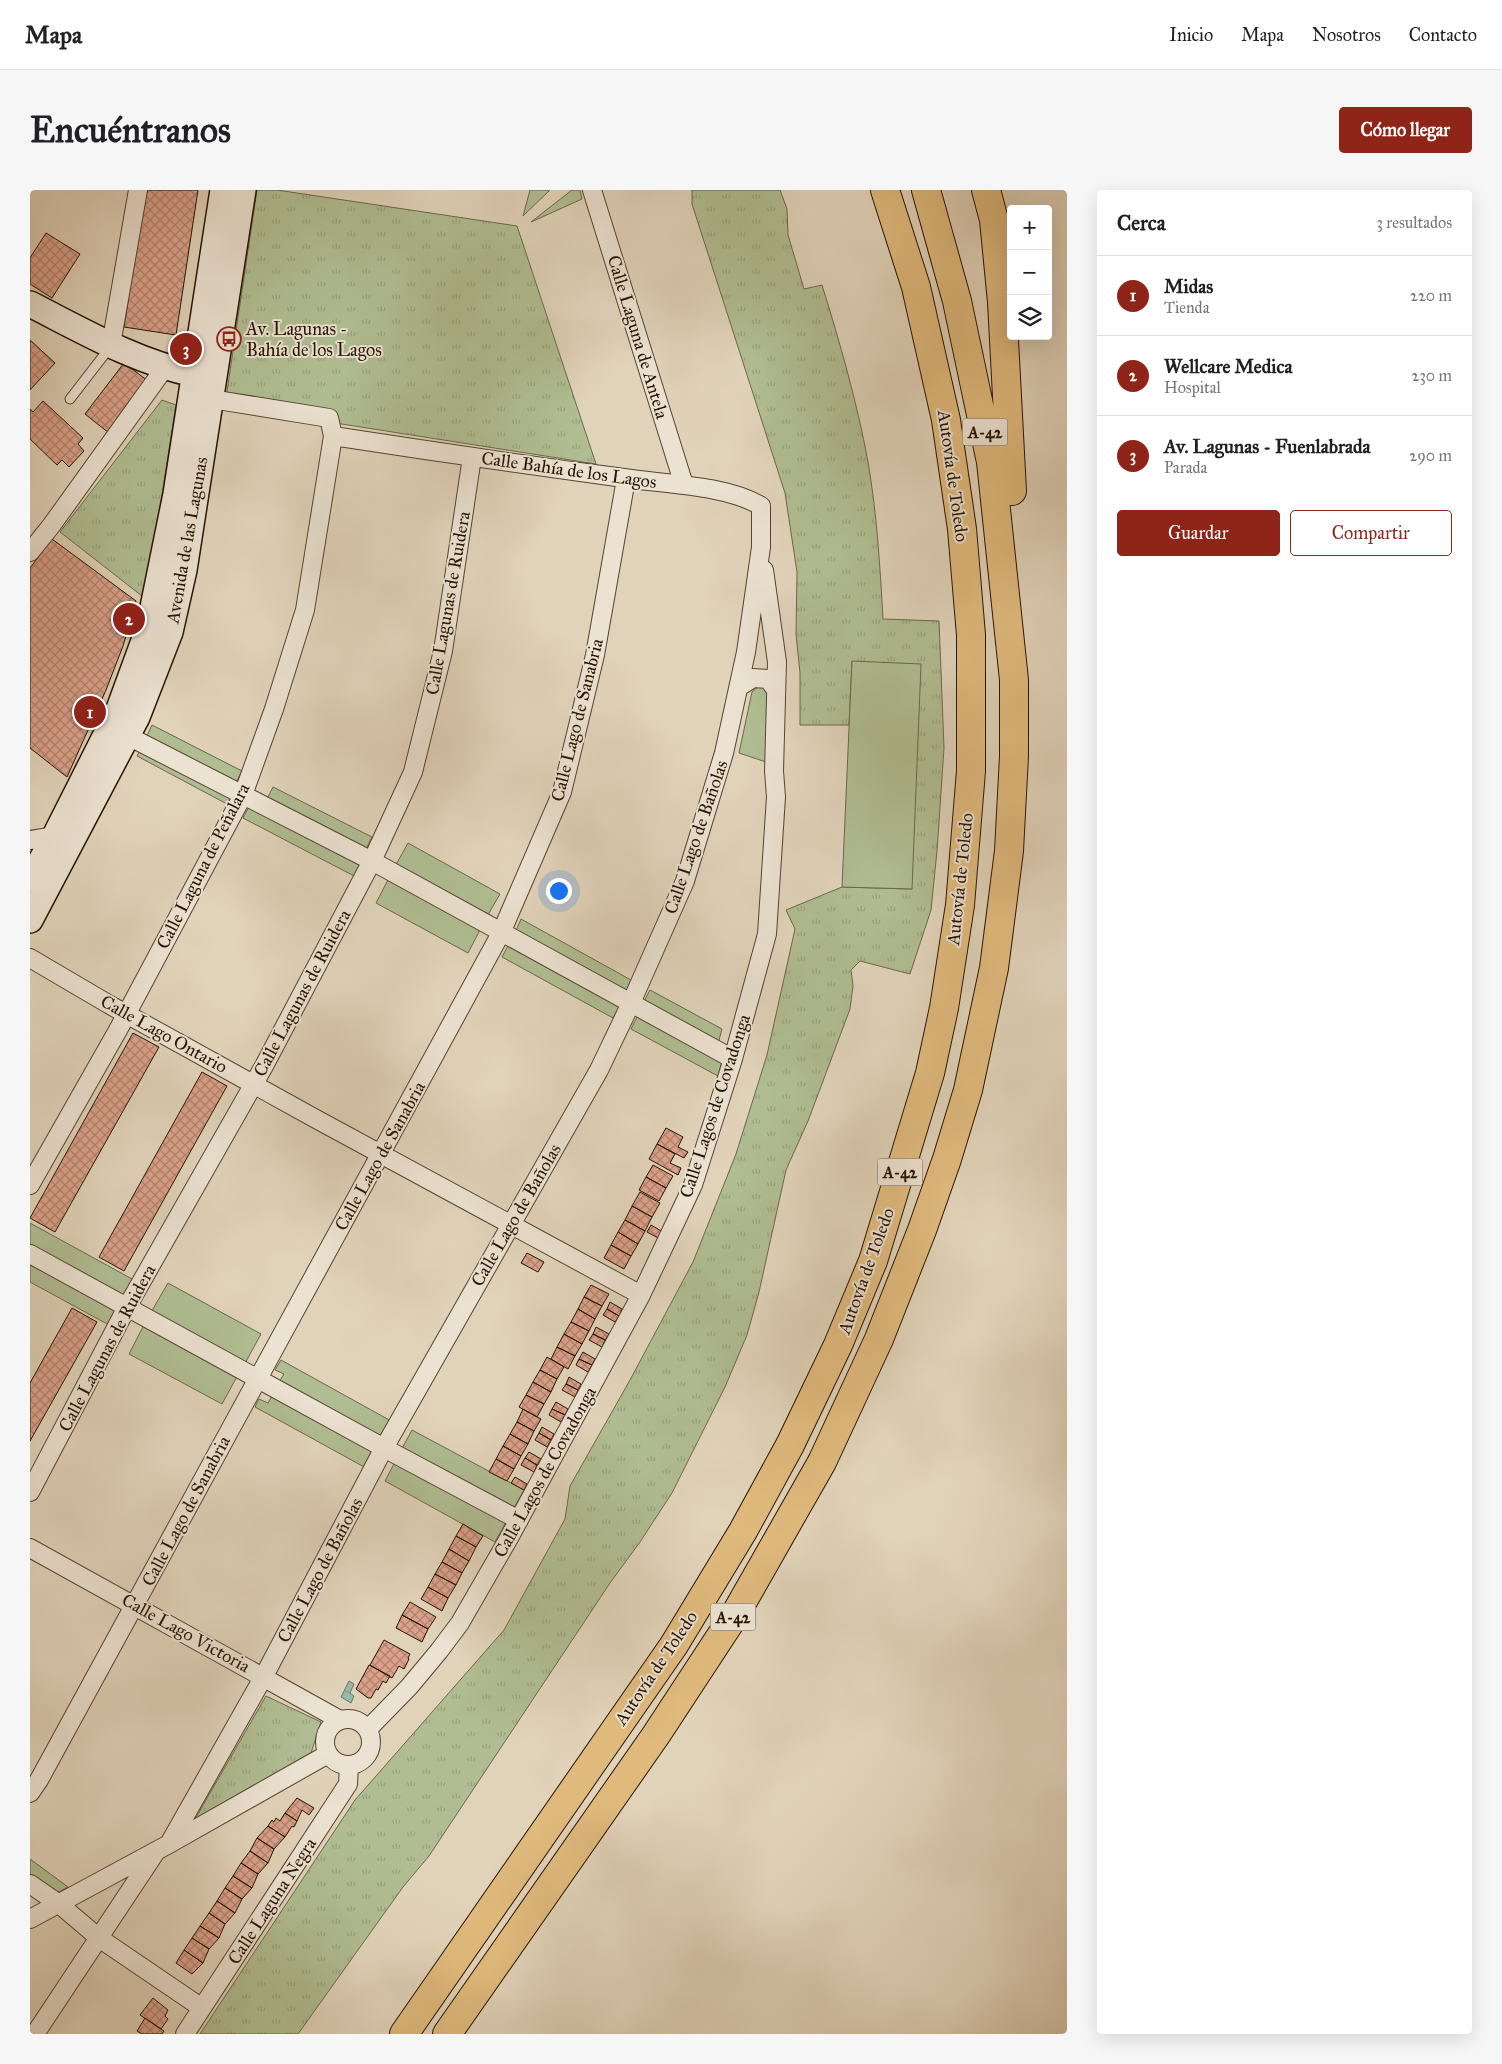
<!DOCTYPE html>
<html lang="es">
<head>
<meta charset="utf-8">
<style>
  body { margin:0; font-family:"IM FELL Great Primer",serif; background:#f6f6f6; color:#202124 }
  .controls { position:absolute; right:15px; top:15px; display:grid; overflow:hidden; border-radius:5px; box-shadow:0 5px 20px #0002 }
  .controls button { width:45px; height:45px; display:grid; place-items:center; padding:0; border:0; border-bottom:1px solid #e0e0e0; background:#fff; color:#202124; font:25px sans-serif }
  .you { position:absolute; left:528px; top:700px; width:18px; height:18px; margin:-12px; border:4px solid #fff; border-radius:50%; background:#1a73e8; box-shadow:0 0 0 8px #1a73e833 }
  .badge { display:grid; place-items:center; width:32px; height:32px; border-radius:50%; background:#8f2418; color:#fff; font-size:16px; font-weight:700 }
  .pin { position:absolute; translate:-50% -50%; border:2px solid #fff; box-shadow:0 1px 5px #0006 }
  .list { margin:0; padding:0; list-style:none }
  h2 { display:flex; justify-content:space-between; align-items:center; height:65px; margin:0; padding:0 20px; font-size:21px }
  h2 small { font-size:16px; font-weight:400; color:#757577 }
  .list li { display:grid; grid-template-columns:32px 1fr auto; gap:15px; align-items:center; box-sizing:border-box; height:80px; padding:0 20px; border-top:1px solid #e0e0e0 }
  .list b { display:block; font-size:19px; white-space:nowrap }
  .list p { margin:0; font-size:16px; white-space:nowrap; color:#757577 }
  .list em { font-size:16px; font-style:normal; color:#757577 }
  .actions { display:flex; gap:10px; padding:15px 20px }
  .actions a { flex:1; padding:11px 0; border:1px solid #8f2418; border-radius:5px; text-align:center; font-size:18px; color:#8f2418 }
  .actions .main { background:#8f2418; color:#fff }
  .icon { flex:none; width:28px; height:28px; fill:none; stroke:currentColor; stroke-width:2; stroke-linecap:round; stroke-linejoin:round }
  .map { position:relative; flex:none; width:1037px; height:1844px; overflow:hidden; border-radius:5px }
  header { display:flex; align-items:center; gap:30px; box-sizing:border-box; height:70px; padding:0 25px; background:#fff; border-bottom:1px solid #e0e0e0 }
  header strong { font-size:24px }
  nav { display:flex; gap:28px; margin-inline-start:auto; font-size:18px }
  .intro { display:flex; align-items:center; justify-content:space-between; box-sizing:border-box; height:120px; padding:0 30px }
  h1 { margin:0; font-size:35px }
  .button { padding:12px 22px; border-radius:5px; background:#8f2418; color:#fff; font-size:18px; font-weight:700 }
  main { display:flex; gap:30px; padding:0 30px }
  aside { flex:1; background:#fff; border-radius:5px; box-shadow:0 5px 20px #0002 }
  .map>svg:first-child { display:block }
</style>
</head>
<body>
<header>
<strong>Mapa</strong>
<nav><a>Inicio</a><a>Mapa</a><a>Nosotros</a><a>Contacto</a></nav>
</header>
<div class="intro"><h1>Encuéntranos</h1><a class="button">Cómo llegar</a></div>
<main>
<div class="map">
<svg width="1037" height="1844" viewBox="0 0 1037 1844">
  <defs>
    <pattern id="grass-tufts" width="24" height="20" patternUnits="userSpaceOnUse" patternTransform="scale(1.25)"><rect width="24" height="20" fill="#b0bd92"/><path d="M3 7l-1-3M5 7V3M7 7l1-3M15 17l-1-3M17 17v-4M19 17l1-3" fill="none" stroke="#97a27c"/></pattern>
    <pattern id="water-ripples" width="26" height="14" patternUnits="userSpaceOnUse" patternTransform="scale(1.25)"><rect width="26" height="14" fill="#95b8ac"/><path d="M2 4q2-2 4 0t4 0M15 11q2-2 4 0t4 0" fill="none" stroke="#809d92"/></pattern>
    <pattern id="building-cross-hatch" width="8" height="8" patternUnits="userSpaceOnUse" patternTransform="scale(1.25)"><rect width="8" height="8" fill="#dba18a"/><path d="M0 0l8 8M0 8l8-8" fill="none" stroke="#b1826f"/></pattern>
  </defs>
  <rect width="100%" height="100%" fill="#e1d3ba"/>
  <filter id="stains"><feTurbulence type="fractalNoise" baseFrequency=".004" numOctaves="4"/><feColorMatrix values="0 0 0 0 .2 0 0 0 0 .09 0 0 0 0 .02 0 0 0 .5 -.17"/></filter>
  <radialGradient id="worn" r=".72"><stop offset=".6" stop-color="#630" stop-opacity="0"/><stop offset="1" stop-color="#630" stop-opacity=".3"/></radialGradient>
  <path fill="url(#grass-tufts)" stroke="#6b684a" d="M227,0h20l240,36 79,238 -267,-42 -103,-24z
    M662,0h88l7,19 1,26 16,54 18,-4c18,58 35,117 46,177 9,52 12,104 15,157l56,2 5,127 -7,103 -6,59 -21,64 -50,-13 -9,9 2,16 -3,23 -42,112 -22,49 -27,122 -12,43 -22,52 -53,106 -32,49 -30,41 -181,273 -26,31 -105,147h-98l155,-234 149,-170 61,-111 5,-33 60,-106 63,-118 43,-108 31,-99 28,-126 -9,-19 56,-23 70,2 -60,-228 -3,64h-49v-52l-4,-39 1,-62 -12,-79 -93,-289z
    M132,210l14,5 -25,160 -9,31 -82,-64z
    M236,1506l55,26 -10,31 -116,66z"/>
  <path fill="#b0bd92" stroke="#6b684a" d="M500,0h20l-27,26z
    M542,0h8l2,9 -51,23z
    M822,471l69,3 -9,225 -70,-2z
    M728,497h6l5,5v71l-30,-10 13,-61z
    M122,535l90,46 -8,15 -89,-46z
    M112,557l90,47 -5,10 -90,-48z
    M243,597l99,50 -7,14 -99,-50z
    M221,613l113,59 -8,15 -113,-59z
    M378,653l92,51 -15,26 -92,-50z
    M360,686l92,50 -14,27 -92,-50z
    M491,729l110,61 -6,14 -111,-59z
    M480,752l112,61 -9,15 -111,-61z
    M620,800l72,39 -4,15 -76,-39z
    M609,823l84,44 -5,19 -87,-47z
    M0,1033l104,57 -11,20 -93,-51z
    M0,1068l89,48 -10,19 -79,-43z
    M138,1093l93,51 -18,33 -93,-53z
    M115,1133l94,50 -17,31 -93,-50z
    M251,1170l110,61 -11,20 -103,-56 7,-11 -9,-4z
    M244,1202l103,56 -11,20 -111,-61 4,-8 9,4z
    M382,1240l112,60 -13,23 -111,-61z
    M367,1268l110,62 -12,22 -110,-61z
    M0,1669l38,28 -15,8 -23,-17z"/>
  <path fill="url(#water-ripples)" stroke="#697668" d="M319,1491l5,3 -4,9 4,3 -3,7 -10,-6z"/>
  <path fill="url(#building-cross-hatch)" stroke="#261402" d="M115,0h53l-22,145 -52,-8z
    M16,43l34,21 -28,44 -22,-14v-26z
    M0,150l25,23 -25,27z
    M94,173l24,18 -39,52 -24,-19z
    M13,211l40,37 -5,6 6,7 -15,16 -7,-7 -5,5 -27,-26v-30l3,3z
    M22,349l84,62 -13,45 -17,44 -39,87 -37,-29v-180z
    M103,843l26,14 -104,185 -25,-14z
    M172,882l25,14 -103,185 -25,-14z
    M636,938l17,9 -5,10 10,5 -4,6 -27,-14z
    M627,954l18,10 -5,9 11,5 -3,7 -29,-16z
    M623,975l20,11 -7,12 -20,-11z
    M616,987l20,11 -7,13 -20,-11z
    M610,1002l20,11 -8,14 -20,-11z
    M602,1016l20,11 -7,14 -20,-11z
    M595,1030l20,11 -7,13 -20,-12z
    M621,1035l12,7 -3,7 -13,-7z
    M588,1042l20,12 -7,12 -20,-11z
    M581,1055l20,11 -7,13 -20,-11z
    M497,1063l17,9 -6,10 -17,-9z
    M561,1095l18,9 -7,12 -18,-9z
    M554,1107l18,9 -7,13 -17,-10z
    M580,1112l12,7 -3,7 -12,-7z
    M42,1118l25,14 -67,119v-58z
    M548,1119l17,10 -6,12 -18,-9z
    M577,1119l12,7 -4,6 -12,-7z
    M541,1132l18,9 -7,13 -18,-10z
    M566,1137l13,7 -4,6 -12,-6z
    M534,1144l18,10 -7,12 -18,-9z
    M563,1144l12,6 -3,7 -13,-7z
    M527,1157l18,9 -7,13 -17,-10z
    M553,1162l12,7 -3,6 -13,-6z
    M517,1167l17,10 -7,12 -17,-9z
    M549,1169l13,6 -4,7 -12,-7z
    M510,1180l17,9 -6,13 -18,-10z
    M539,1187l12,7 -3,6 -12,-6z
    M503,1192l18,10 -7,12 -18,-9z
    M536,1194l12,6 -3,7 -13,-7z
    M496,1205l18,9 -7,13 -18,-10z
    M526,1212l12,7 -3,6 -13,-6z
    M493,1219l18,10 -7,12 -17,-9z
    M522,1219l13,6 -4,7 -12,-7z
    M487,1232l17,9 -6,13 -18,-10z
    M512,1237l12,7 -3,6 -12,-7z
    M509,1243l12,7 -4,7 -12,-7z
    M480,1244l18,10 -7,12 -18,-10z
    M473,1256l18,10 -7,13 -18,-10z
    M499,1262l12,7 -4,6 -12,-7z
    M495,1268l12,7 -3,7 -13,-7z
    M466,1269l18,10 -7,12 -18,-9z
    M485,1287l12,7 -3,6 -13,-7z
    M433,1334l20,12 -7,11 -20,-11z
    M426,1346l20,11 -7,14 -20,-12z
    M419,1359l20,12 -7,12 -20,-11z
    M412,1372l20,11 -6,12 -21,-11z
    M405,1384l21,11 -8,13 -20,-11z
    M398,1397l20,11 -6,13 -21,-12z
    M380,1412l26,15 -8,12 -26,-14z
    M372,1425l26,14 -6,13 -26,-14z
    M354,1450l26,14 -2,4 1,1 -5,10 -5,-3 -7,12 -22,-13z
    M339,1475l21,11 -4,7 -3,-2 -5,9 -2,-1 -5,9h-3l-12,-9z
    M267,1608l17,10 -5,7 -7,-5 -5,11 -12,-8z
    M255,1623l12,8 -3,6 -2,-1 -7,11 -17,-11 4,-6 2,2 2,-4 4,3z
    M238,1636l17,11 -11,12 -17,-11z
    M227,1648l17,11 -6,14 -18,-12z
    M220,1661l18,12 -10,11 -17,-11z
    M211,1673l17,11 -6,14 -19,-12z
    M203,1686l19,12 -10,11 -17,-11z
    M195,1698l17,11 -7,14 -18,-12z
    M187,1711l18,12 -10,11 -16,-11z
    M179,1723l16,11 -6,14 -19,-12z
    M170,1736l19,12 -10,11 -17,-11z
    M162,1748l17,11 -6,14 -19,-13z
    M154,1760l19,13 -11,11 -16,-11z
    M123,1808l15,12 -3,6 3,3 -7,10 -21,-14z
    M115,1828l19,13 -2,3h-20l-5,-3z"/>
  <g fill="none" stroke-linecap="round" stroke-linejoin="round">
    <g stroke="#554430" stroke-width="11">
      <path id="lane" d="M40,209l41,-53"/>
    </g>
    <g stroke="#554430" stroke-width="20">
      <path id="street" d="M562,0l92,295
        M81,155l27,-155
        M0,362l21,-26 115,-160
        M709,497l14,-9 15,1 8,11
        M98,546l244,125 361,198
        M0,650l25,-4
        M0,768l80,47 206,114 325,176
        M0,995l88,-155 125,-235 31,-86 31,-99 28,-174 -4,-18 -118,-19
        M0,1064l354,194 135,72
        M0,1302l97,-185 137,-241 108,-205 41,-89 30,-121 29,-194
        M0,1358l310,172
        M295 1552a23 23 0 1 1 46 0a23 23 0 1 1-46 0Z
        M338,1539l41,-42 30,-36 21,-28 49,-85 132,-243 52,-110 40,-126 34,-125 9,-137 -2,-26 3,-109 -13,-92
        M0,1603l9,-13 462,-847 61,-141 33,-137 31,-176
        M139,1654l95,-168 120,-228 215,-378 32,-67 54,-122 39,-128 22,-101 15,-105v-41c-35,-21 -97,-22 -137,-28 -97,-13 -194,-27 -291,-42
        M0,1694l29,20 40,34 103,70
        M0,1729l139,-75 159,-90
        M5,1844l120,-181
        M155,1844l161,-247 2,-3 1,-19"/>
    </g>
    <g stroke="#261402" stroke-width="28">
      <path id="secondary" d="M0,114c53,27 106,58 164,70
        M0,690l25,-44 64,-127 30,-82 27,-133 47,-304
        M0,730l107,-203 33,-85 14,-62 59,-380"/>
    </g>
    <g stroke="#261402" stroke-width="30">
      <path id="highway" d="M956,0l8,30 8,82 10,189
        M374,1844l270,-389 69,-114 47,-86 48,-100 35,-84 57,-188 14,-65 16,-103 11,-134v-136l-9,-106 -16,-109 -30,-133 -31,-97
        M417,1844l209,-299 80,-122 86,-151 57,-123 43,-109 25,-71 21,-69 26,-122 15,-117 5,-95v-76l-23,-218 -34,-161 -31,-111"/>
    </g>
    <use href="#lane" stroke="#ece2d2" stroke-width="9"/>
    <use href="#street" stroke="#ece2d2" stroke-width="18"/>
    <use href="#secondary" stroke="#ece2d2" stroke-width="25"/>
    <use href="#highway" stroke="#e0ba7d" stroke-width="28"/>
  </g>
  <defs>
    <g id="bus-ring" transform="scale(1.25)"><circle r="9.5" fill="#ece2d2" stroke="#8f2418" stroke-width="1.5"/><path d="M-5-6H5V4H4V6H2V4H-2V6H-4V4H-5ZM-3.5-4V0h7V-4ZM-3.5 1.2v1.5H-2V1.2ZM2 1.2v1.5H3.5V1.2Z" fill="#8f2418"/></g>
  </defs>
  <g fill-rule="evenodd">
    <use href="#bus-ring" x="199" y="149"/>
  </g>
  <g text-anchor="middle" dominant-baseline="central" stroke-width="4" stroke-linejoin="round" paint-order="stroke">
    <g fill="#ece2d2" stroke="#615240" stroke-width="1">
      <rect x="932.5" y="228.5" width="45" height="27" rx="4"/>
      <rect x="847.5" y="968.5" width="45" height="27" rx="4"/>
      <rect x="680.5" y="1413.5" width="45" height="27" rx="4"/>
    </g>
    <g font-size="16" font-weight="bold" fill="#261402">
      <text x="955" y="242">A-42</text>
      <text x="870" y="982">A-42</text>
      <text x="703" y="1427">A-42</text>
    </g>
    <g font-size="18" fill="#261402" stroke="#ece2d2" text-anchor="start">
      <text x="216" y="139">Av. Lagunas -<tspan x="216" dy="21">Bahía de los Lagos</tspan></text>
    </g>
    <g font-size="18" fill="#261402" stroke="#ece2d2">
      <text transform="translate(608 147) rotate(73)">Calle Laguna de Antela</text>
      <text transform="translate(539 280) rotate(8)">Calle Bahía de los Lagos</text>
      <text transform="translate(923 286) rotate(82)">Autovía de Toledo</text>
      <text transform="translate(157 350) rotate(-80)">Avenida de las Lagunas</text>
      <text transform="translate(418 413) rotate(-80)">Calle Lagunas de Ruidera</text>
      <text transform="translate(547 530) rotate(-76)">Calle Lago de Sanabria</text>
      <text transform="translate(666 647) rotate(-71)">Calle Lago de Bañolas</text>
      <text transform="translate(173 676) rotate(-63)">Calle Laguna de Peñalara</text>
      <text transform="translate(930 689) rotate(-84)">Autovía de Toledo</text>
      <text transform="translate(272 803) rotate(-62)">Calle Lagunas de Ruidera</text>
      <text transform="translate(134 844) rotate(29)">Calle Lago Ontario</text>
      <text transform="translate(685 916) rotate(-72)">Calle Lagos de Covadonga</text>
      <text transform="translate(350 966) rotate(-61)">Calle Lago de Sanabria</text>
      <text transform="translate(486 1025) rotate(-60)">Calle Lago de Bañolas</text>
      <text transform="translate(836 1081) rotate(-70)">Autovía de Toledo</text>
      <text transform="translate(77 1158) rotate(-62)">Calle Lagunas de Ruidera</text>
      <text transform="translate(515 1282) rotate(-61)">Calle Lagos de Covadonga</text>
      <text transform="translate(156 1321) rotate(-62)">Calle Lago de Sanabria</text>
      <text transform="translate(290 1380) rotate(-62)">Calle Lago de Bañolas</text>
      <text transform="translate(156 1443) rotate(29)">Calle Lago Victoria</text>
      <text transform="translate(626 1478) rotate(-56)">Autovía de Toledo</text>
      <text transform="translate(242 1711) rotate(-57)">Calle Laguna Negra</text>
    </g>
  </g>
  <rect width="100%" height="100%" filter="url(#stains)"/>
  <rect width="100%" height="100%" fill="url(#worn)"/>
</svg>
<div class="controls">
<button>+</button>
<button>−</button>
<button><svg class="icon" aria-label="layers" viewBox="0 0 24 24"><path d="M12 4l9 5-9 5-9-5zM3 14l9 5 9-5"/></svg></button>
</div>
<div class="you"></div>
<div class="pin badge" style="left:60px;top:522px">1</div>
<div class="pin badge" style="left:99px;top:429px">2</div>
<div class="pin badge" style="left:156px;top:159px">3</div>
</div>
<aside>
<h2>Cerca<small>3 resultados</small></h2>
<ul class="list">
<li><span class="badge">1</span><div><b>Midas</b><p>Tienda</p></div><em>220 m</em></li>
<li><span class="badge">2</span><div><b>Wellcare Medica</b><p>Hospital</p></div><em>230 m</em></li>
<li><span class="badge">3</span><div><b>Av. Lagunas - Fuenlabrada</b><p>Parada</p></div><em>290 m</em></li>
</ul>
<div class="actions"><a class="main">Guardar</a><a>Compartir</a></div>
</aside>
</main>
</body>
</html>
